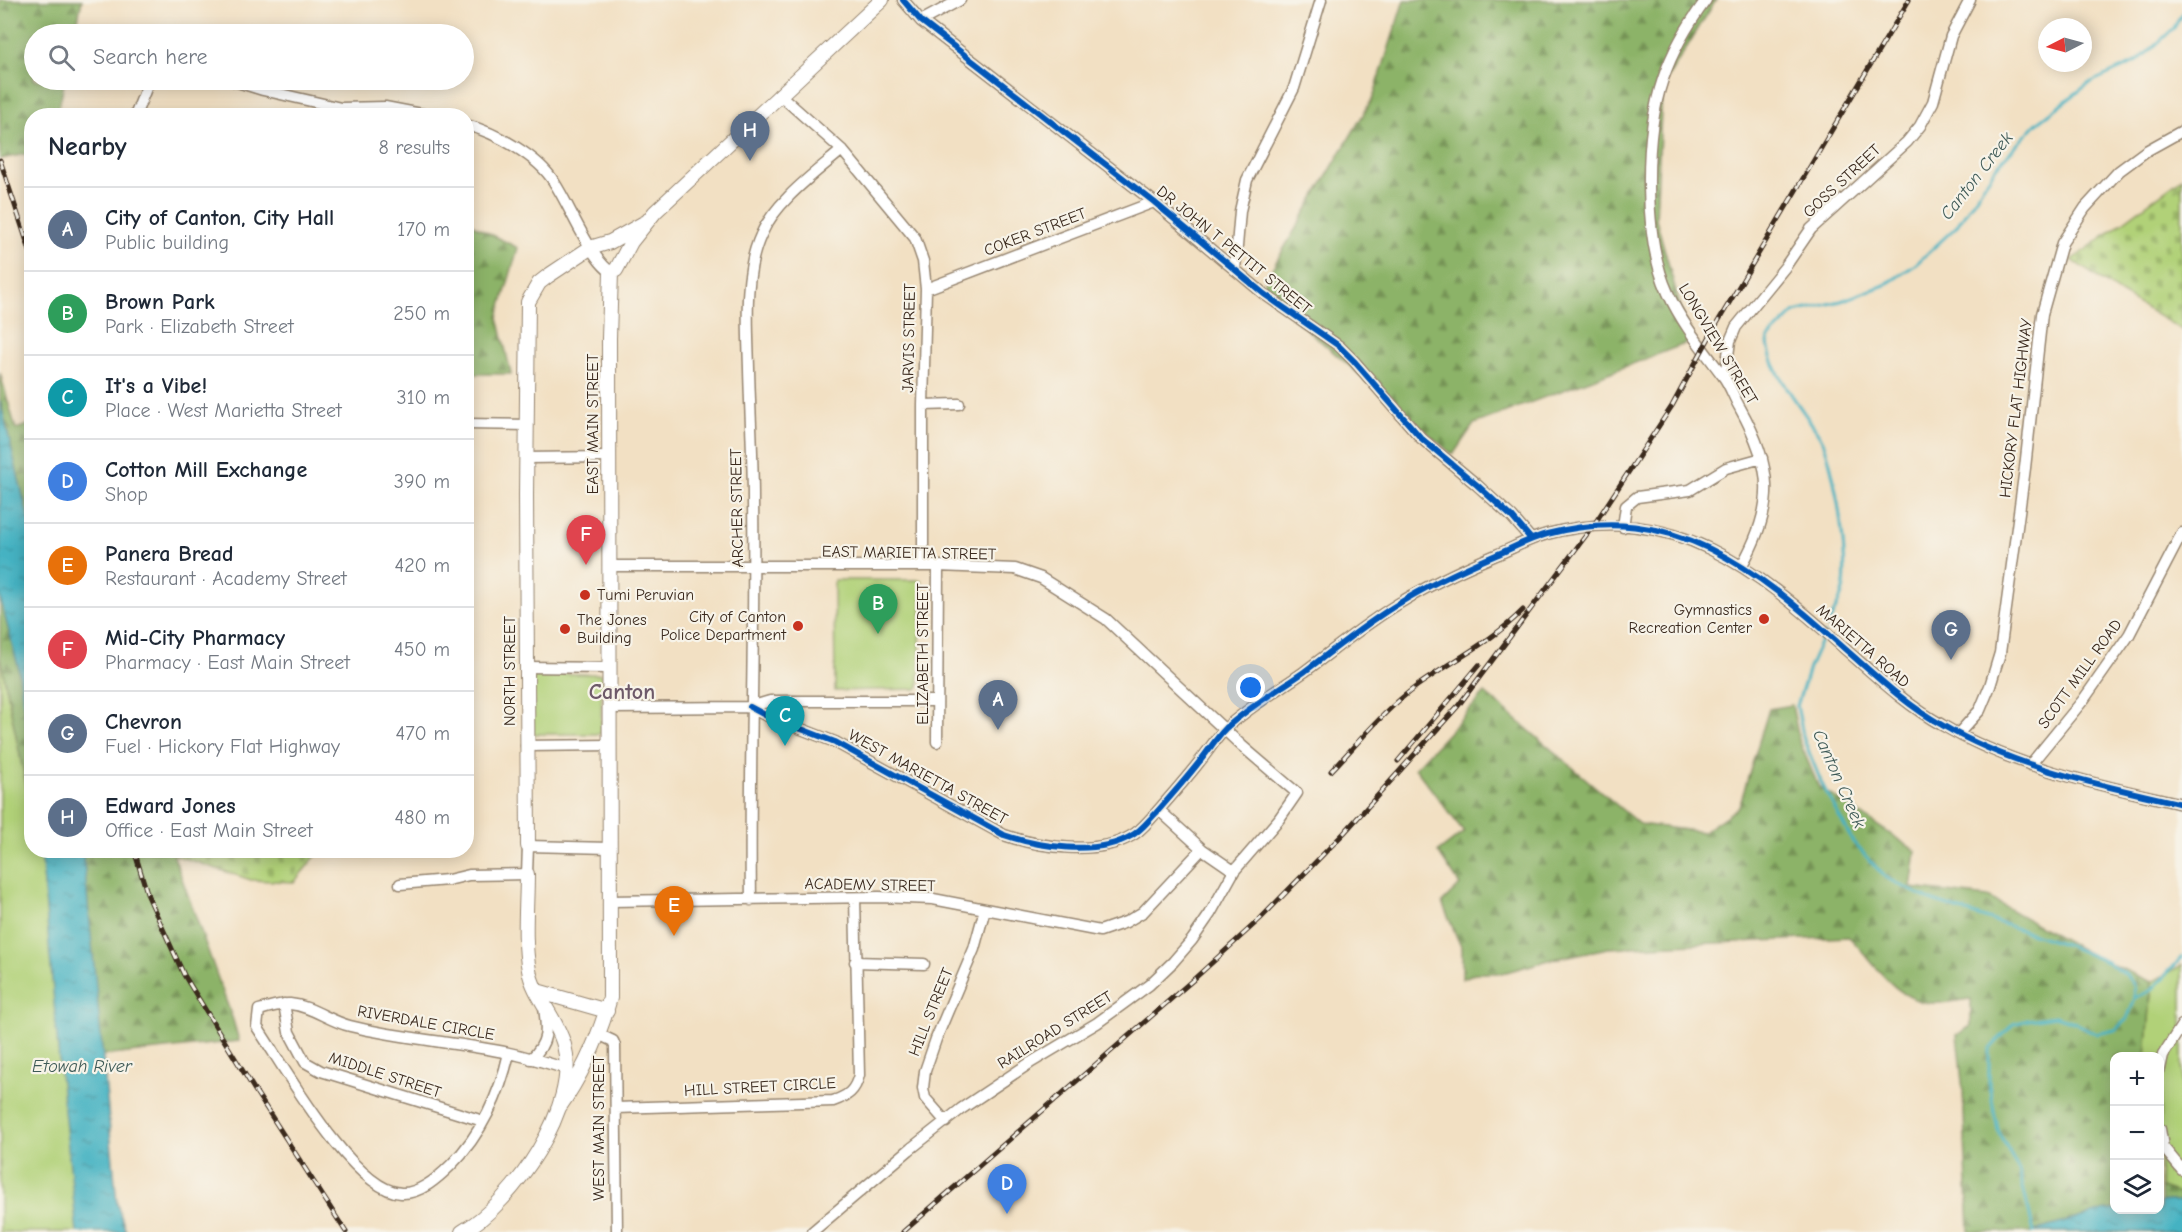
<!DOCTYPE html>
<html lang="en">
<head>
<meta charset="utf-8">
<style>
  body { margin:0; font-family:"Comic Neue",sans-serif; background:#f2f2f3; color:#1f2937 }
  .controls { position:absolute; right:18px; bottom:18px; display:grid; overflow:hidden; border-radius:12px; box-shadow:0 3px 15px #0003 }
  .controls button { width:54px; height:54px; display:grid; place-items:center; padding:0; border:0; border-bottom:2px solid #e0e1e3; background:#fff; color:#1f2937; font:30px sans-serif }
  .compass { position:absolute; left:2038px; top:18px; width:54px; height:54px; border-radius:50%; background:#fff; box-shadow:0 3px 15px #0003; rotate:264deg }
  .you { position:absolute; left:1251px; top:688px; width:21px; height:21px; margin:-15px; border:4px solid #fff; border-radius:50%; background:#1a73e8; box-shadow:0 0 0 9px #1a73e833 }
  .badge { display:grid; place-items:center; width:39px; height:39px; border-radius:50%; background:#2563eb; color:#fff; font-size:20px; font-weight:700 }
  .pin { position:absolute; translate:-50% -50px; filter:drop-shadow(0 2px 3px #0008) }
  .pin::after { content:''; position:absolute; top:32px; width:21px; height:18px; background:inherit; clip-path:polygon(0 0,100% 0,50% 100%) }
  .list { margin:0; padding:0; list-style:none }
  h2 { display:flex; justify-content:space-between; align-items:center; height:78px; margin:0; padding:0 24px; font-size:26px }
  h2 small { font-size:20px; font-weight:400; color:#747a83 }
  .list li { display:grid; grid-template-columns:39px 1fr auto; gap:18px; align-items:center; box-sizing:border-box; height:84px; padding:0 24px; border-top:2px solid #e0e1e3 }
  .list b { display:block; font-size:22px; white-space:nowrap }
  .list p { margin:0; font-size:20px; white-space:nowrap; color:#747a83 }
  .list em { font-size:20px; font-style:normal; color:#747a83 }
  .icon { flex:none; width:33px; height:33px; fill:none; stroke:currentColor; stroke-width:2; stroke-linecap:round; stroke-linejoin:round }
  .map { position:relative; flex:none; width:2182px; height:1232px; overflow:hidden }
  .search { position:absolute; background:#fff; box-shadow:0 3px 15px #0003; left:24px; top:24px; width:450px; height:66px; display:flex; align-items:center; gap:15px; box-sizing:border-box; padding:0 21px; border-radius:33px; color:#747a83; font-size:22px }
  .panel { position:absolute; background:#fff; box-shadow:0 3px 15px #0003; left:24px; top:108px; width:450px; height:750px; border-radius:24px }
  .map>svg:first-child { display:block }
</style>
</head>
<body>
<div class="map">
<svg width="2182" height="1232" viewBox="0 0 2182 1232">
  <defs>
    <pattern id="forest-firs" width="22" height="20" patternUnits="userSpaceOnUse" patternTransform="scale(1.5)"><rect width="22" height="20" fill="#8cb368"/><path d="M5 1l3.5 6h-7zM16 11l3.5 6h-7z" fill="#749255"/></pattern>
    <pattern id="cemetery-stones" width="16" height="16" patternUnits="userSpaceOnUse" patternTransform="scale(1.5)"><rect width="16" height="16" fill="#b1d178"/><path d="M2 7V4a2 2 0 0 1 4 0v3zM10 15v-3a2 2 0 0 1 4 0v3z" fill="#99b467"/></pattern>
    <pattern id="water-ripples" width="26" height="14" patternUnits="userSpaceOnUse" patternTransform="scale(1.5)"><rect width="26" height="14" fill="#45b2c2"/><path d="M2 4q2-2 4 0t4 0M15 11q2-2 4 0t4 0" fill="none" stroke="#3b919d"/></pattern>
  </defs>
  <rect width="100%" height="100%" fill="#f7f3e8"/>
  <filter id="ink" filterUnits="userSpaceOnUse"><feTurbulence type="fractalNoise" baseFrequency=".0167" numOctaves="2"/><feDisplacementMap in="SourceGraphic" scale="12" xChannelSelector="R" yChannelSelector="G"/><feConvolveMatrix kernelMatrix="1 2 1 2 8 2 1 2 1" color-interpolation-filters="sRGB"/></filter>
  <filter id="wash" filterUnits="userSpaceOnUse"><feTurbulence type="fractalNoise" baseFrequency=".008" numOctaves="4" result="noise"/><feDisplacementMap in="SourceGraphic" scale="24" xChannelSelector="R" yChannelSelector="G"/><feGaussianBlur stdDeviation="1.35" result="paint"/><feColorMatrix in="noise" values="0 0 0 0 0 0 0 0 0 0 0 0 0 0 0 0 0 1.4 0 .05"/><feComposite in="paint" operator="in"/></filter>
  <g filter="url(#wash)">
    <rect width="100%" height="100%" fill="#f2e0c3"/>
    <path fill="#b1d178" stroke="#767e4b" stroke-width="1.5" d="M834,580h88l-3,107 -3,2 -81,2z
      M0,657l31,152 1,41 8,1 79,381h-119z
      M533,674h69l-1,60h-68z
      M2182,965v230l-22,-7v-132h-14l6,-74z"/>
    <path fill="url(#forest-firs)" stroke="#646e43" stroke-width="1.5" d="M0,0h82l-7,34h-41v46h31l-8,35 -25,1 -1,37 -31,6z
      M1404,0h312l-54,87 -6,132 34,123 -216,82 -21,31 -193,-166 113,-191z
      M467,222l51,26 -20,69 13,57h-44z
      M0,373l16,56 15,-5v385l-31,-152z
      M1485,693l154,131 64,8 36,-25 30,-98 23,-4 7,35 19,46 98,65 -5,37 77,9 107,60 57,25 -6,74h-32v154h46v-22l22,7v37h-213l-6,-141 -6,-56 14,-9v-27c-13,1 -27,5 -41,4 -36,-3 -57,-43 -81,-66l-241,11 -59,12 -46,13h-28l-13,6v-30l-20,-46 18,-18 -22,-33 26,-20 -49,-64z
      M40,851h132l61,169 6,21 -156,17z"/>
    <path fill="url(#cemetery-stones)" stroke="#767e4b" stroke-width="1.5" d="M2182,178v152l-62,-37 -48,-33z
      M172,851v-1l148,1 -26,31 -43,-2 -79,-26z"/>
    <path fill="url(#water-ripples)" stroke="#406e70" stroke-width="1.5" d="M0,400l31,129v235l-13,-98 -18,-68z
      M41,851h42l34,352 9,29h-49l-17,-159z
      M2166,1201h16v31h-151l75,-22h54v-8z"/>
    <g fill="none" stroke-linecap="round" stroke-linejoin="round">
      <path stroke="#45b2c2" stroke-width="3" d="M1827,628c5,-13 13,-25 16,-38 7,-24 -9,-131 -22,-152 -16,-27 -55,-70 -53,-100l27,-26 46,-11 44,-16 30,-20 41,-38 41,-61 40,-43 54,-41 47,-21 36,-33 8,-15
        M1824,634l-15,34 -12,38 7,34 18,44 31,58 33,36 44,22 137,45 40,17 19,13 8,10 1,13 -8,21 -12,11 -18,4 -23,-12 -19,-6 -27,4 -15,4 -24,26v36l9,44 21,41 15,61
        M2135,998l17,-8 30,-33"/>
    </g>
  </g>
  <g filter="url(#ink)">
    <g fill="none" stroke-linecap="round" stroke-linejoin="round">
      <g stroke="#968570" stroke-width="13">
        <path id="minor" d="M903,0l18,21 233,181 110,92 75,52 15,15 67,77 56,47 35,32 19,22
          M1706,0c-17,23 -34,52 -43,79 -19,56 -20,160 5,214 14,31 35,56 55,83 7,9 11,22 17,32 33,59 36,97 2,157
          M921,21l39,-21
          M231,80l32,10 78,18 44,-1 47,9
          M779,94l63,56 73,88 8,23 3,28 -3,116v161
          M135,116l12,-30 5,-6
          M466,125c29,7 73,32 88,57 11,17 19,36 29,53 7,12 16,29 28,37
          M1235,270l5,-59 7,-31 47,-92 27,-88
          M926,289l228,-87
          M1725,377l5,-36 6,-14 49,-60 26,-38 96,-87 13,-16 13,-24 18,-66 19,-36
          M923,405l36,-1
          M466,424l61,1
          M526,458l84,-1
          M1623,527l3,-21 11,-9 53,-7 36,-22 36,-10
          M609,566h329l77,3 26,9 65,41 136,127 55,47 -18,26 -45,52 -24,43 -18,26 -19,22 -24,23 -52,38 -67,40 -69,46 -52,41 -97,82
          M526,667l83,1
          M750,707l15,8 70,27 169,93c35,12 93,21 127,1 10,-5 17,-15 25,-23 15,-17 30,-34 44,-52 9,-11 16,-23 26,-33 23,-21 52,-38 78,-56 31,-23 61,-48 94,-68 32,-20 65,-35 98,-49 17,-7 33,-16 51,-21 126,-34 210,36 298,115 31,27 61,56 97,76 73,43 158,60 240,79
          M609,708l141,-1 20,-6h167
          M1959,733l21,-23 10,-24 10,-33 25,-185 17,-154 20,-71 23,-35 34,-37 27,-20 36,-20
          M937,742l1,-176
          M526,746l84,-1
          M2030,765l54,-66 45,-64 53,-102
          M1159,810l43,39 32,22
          M400,884l48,-4 21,-5 58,-1 1,-28 81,2
          M751,900c-2,-134 4,-266 2,-399 0,-44 -3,-88 -4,-132 -1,-41 -6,-96 12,-134 14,-33 54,-62 81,-85
          M610,901l269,-4 54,2 167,32 26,-9 17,-10 59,-63
          M855,962l69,2
          M284,1004l5,28 16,30 16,9 162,50
          M598,1034l15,7 2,5 2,186
          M509,1053c-9,41 -28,82 -58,112 -13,13 -31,29 -50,28 -48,-2 -118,-128 -144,-166l2,-17c9,-2 21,-7 31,-6 22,2 39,17 60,22 52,13 107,16 159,27 20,4 39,10 58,16
          M531,1059c18,-17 16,-29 13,-52
          M2160,1069l3,-14 19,-30
          M616,1108l217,-7c15,-5 22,-10 26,-26l-4,-177
          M946,1122l-21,-24 -2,-10 2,-17 11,-32 38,-90 11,-40
          M2160,1129l3,18 19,23"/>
      </g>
      <g stroke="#968570" stroke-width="16">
        <path id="major" d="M528,846l-2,-351 2,-193 11,-19 9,-7 42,-28 20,-6 34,-19
          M537,991l70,20
          M558,1109c24,-34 41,-71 52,-111l-1,-660 2,-66 5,-2 15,-28 24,-30 227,-212
          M462,1232c51,-29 119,-126 102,-187 -7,-27 -31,-50 -35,-75 -6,-30 -2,-65 -2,-96"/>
      </g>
      <use href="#minor" stroke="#fff" stroke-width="10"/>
      <use href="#major" stroke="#fff" stroke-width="14"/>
      <g stroke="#3b2a1e" stroke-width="5">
        <path id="rail" d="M0,160l32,97
          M1398,761l81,-96
          M1331,771c28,-29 54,-62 86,-85 35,-25 76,-45 106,-76
          M134,850l14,46 36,79 70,114 92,143
          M903,1232l291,-253 66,-60 84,-86 114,-127 135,-180 79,-120 44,-81 193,-325"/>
      </g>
      <use href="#rail" stroke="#f7f3e8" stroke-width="3" stroke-dasharray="9" stroke-linecap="butt"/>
      <g stroke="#f7f3e8" stroke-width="10">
        <path id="cycleway" d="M903,0l18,21 233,181 110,92 75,52 15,15 67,77 56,47 35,32 19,22
          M750,707l15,8 70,27 169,93c35,12 93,21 127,1 10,-5 17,-15 25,-23 15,-17 30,-34 44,-52 9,-11 16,-23 26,-33 23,-21 52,-38 78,-56 31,-23 61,-48 94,-68 32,-20 65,-35 98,-49 17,-7 33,-16 51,-21 126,-34 210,36 298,115 31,27 61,56 97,76 73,43 158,60 240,79"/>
      </g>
      <use href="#cycleway" stroke="#0057b8" stroke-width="6"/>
    </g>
  </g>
  <g fill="#c8321e" stroke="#f7f3e8" stroke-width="2">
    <circle cx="585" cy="595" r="6"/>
    <circle cx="1764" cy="619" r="6"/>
    <circle cx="798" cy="626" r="6"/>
    <circle cx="565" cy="629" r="6"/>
  </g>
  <g text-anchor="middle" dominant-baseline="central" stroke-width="4.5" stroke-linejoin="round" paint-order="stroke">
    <g font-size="16" fill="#3b2a1e" stroke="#f7f3e8">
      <text transform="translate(1842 181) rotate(-43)">GOSS STREET</text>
      <text transform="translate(1035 232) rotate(-21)">COKER STREET</text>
      <text transform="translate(1234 250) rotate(39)">DR JOHN T PETTIT STREET</text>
      <text transform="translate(909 338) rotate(-89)">JARVIS STREET</text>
      <text transform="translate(1718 344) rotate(59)">LONGVIEW STREET</text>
      <text transform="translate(2016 408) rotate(-83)">HICKORY FLAT HIGHWAY</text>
      <text transform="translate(593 424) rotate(-90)">EAST MAIN STREET</text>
      <text transform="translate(737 508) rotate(-91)">ARCHER STREET</text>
      <text transform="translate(909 553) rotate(1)">EAST MARIETTA STREET</text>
      <text transform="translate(1863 646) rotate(41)">MARIETTA ROAD</text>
      <text transform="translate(923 654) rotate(-90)">ELIZABETH STREET</text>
      <text transform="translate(510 671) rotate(-90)">NORTH STREET</text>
      <text transform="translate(2080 674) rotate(-54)">SCOTT MILL ROAD</text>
      <text transform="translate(928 777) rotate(29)">WEST MARIETTA STREET</text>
      <text transform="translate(870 885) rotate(1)">ACADEMY STREET</text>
      <text transform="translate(931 1012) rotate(-68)">HILL STREET</text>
      <text transform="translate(426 1023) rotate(10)">RIVERDALE CIRCLE</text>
      <text transform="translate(1055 1030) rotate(-32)">RAILROAD STREET</text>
      <text transform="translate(385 1075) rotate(18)">MIDDLE STREET</text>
      <text transform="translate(760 1087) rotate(-3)">HILL STREET CIRCLE</text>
      <text transform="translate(599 1128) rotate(-90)">WEST MAIN STREET</text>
    </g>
    <g font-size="16" fill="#3b2a1e" stroke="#f7f3e8" text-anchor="start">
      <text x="597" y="595">Tumi Peruvian</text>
      <text x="1752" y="610" text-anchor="end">Gymnastics<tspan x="1752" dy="18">Recreation Center</tspan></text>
      <text x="786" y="617" text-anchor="end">City of Canton<tspan x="786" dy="18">Police Department</tspan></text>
      <text x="577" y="620">The Jones<tspan x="577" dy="18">Building</tspan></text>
    </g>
    <g font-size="18" font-style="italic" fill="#3e5a57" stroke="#f7f3e8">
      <text transform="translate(1977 176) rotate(-52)">Canton Creek</text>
      <text transform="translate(1839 779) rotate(66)">Canton Creek</text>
      <text x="82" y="1066">Etowah River</text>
    </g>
    <g font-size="22" font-weight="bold" fill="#6d5969" stroke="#f7f3e8">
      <text x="622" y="692">Canton</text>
    </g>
  </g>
</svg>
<div class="controls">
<button>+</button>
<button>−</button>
<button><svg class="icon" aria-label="layers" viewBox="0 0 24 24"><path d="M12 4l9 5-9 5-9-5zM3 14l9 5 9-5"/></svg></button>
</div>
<svg class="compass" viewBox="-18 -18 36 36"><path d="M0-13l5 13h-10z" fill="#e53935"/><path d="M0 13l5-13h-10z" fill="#747a83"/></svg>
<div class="you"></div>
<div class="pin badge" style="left:998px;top:730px;background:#5c6f8a">A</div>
<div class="pin badge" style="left:878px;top:634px;background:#2e9e5b">B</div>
<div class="pin badge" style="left:785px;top:746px;background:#0f9aa8">C</div>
<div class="pin badge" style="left:1007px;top:1214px;background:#3f7fe0">D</div>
<div class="pin badge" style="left:674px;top:936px;background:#e8710a">E</div>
<div class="pin badge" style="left:586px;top:565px;background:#e0444e">F</div>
<div class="pin badge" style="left:1951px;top:660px;background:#5c6f8a">G</div>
<div class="pin badge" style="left:750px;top:161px;background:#5c6f8a">H</div>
<div class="search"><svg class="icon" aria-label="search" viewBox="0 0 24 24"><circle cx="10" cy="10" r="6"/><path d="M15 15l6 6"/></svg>Search here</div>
<section class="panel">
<h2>Nearby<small>8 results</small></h2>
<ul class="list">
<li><span class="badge" style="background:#5c6f8a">A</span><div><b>City of Canton, City Hall</b><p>Public building</p></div><em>170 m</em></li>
<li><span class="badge" style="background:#2e9e5b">B</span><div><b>Brown Park</b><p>Park · Elizabeth Street</p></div><em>250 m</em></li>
<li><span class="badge" style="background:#0f9aa8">C</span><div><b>It's a Vibe!</b><p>Place · West Marietta Street</p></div><em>310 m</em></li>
<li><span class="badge" style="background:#3f7fe0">D</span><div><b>Cotton Mill Exchange</b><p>Shop</p></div><em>390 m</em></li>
<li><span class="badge" style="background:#e8710a">E</span><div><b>Panera Bread</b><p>Restaurant · Academy Street</p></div><em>420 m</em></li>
<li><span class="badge" style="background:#e0444e">F</span><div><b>Mid-City Pharmacy</b><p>Pharmacy · East Main Street</p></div><em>450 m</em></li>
<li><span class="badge" style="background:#5c6f8a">G</span><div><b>Chevron</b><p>Fuel · Hickory Flat Highway</p></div><em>470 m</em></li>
<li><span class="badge" style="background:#5c6f8a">H</span><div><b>Edward Jones</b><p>Office · East Main Street</p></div><em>480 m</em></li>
</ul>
</section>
</div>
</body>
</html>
